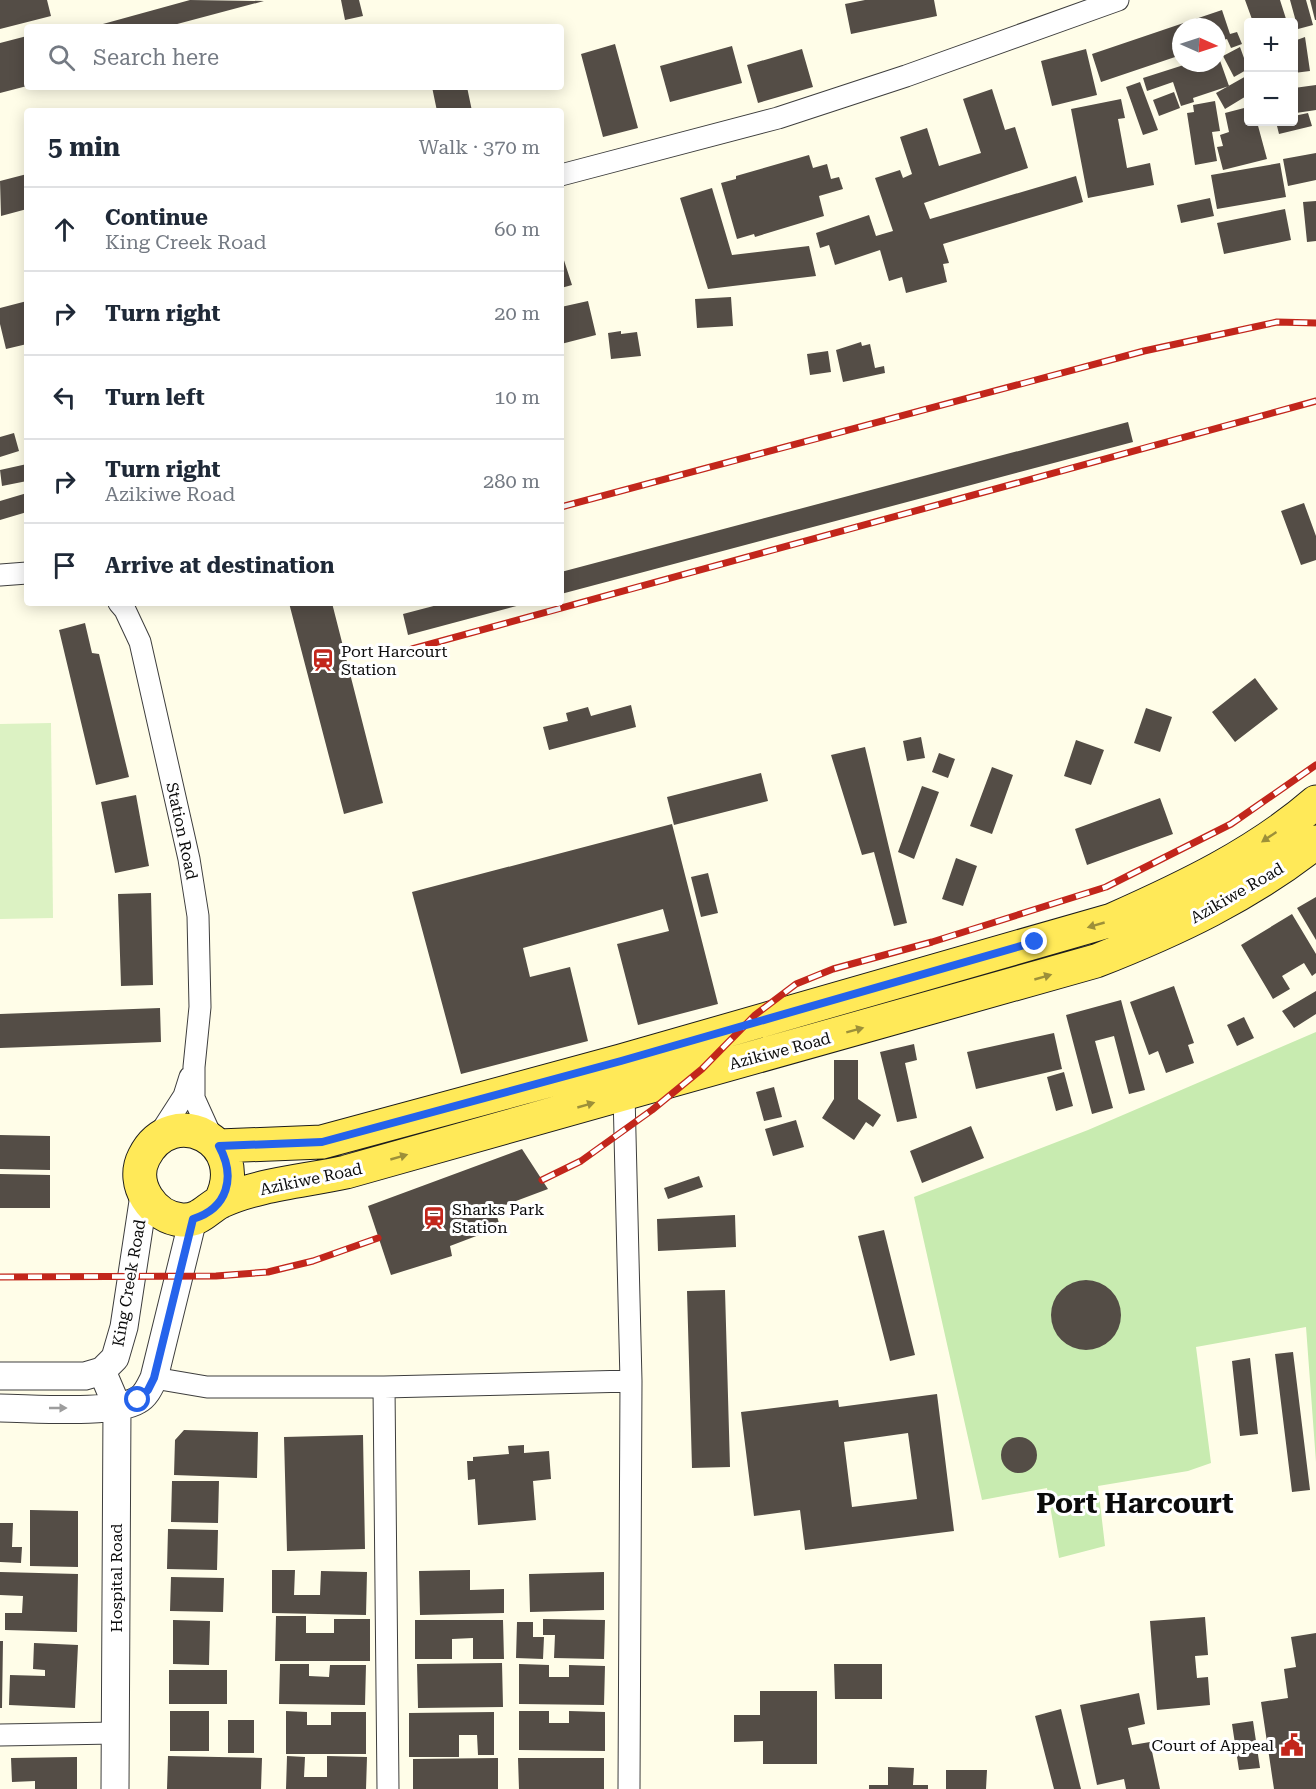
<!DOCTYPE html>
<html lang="en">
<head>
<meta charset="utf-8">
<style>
  body { margin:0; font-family:"Roboto Serif",serif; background:#f6f6f7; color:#1f2937 }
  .controls { position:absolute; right:18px; top:18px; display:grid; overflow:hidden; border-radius:6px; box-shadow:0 3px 15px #0003 }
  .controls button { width:54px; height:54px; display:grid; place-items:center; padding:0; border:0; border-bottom:2px solid #e0e1e3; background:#fff; color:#1f2937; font:30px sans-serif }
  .compass { position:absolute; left:1172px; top:18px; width:54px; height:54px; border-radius:50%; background:#fff; box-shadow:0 3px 15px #0003; rotate:93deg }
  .stop { position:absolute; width:18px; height:18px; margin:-14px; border:4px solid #2563eb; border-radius:50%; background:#fff }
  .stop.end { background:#2563eb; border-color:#fff; box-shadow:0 2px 6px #0008 }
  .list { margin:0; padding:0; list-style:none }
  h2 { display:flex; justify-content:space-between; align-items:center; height:78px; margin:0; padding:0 24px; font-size:26px }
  h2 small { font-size:20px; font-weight:400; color:#747a83 }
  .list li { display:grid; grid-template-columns:39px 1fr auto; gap:18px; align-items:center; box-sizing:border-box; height:84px; padding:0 24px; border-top:2px solid #e0e1e3 }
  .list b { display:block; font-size:22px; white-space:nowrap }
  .list p { margin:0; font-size:20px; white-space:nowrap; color:#747a83 }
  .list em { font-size:20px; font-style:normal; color:#747a83 }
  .icon { flex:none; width:33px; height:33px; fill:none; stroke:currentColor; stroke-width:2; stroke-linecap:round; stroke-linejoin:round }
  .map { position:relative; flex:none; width:1316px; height:1789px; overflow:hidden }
  .search { position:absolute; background:#fff; box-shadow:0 3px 15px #0003; left:24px; top:24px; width:540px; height:66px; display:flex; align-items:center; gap:15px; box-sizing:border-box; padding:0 21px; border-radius:6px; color:#747a83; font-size:22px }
  .panel { position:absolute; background:#fff; box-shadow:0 3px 15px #0003; left:24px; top:108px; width:540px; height:498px; border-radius:6px }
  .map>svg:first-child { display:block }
</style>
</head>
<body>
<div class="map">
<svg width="1316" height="1789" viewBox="0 0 1316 1789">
  <rect width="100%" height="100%" fill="#fffde8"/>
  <path fill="#c8ebb0" d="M1316,1032v430l-10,-135 -110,20 15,116 -23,8 -90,15 7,60 -46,12 -12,-70 -65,12 -68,-303 174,-67z"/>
  <path fill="#dcf2c3" d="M51,723l2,195 -53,1v-195z"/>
  <path fill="#544d46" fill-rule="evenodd" d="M0,0h47l4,16 -51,13z
    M190,0l74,1 -98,26h-74z
    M341,0h18l4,16 -18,4z
    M865,0h69l3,16 -86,18 -6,-30z
    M1245,0h35l7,22h-34z
    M1290,0h16l7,25 -15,4z
    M1310,0h6v20h-1z
    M1222,10l8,24 7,-2 5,12 -11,4 -4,-9 -10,3v-15h-36v28l-80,27 -9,-28z
    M27,36v50l-27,7v-50z
    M1305,37l5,34 -16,2v-32z
    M615,44l23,84 -35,9 -22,-83z
    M732,46l10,37 -72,19 -10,-36z
    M1240,47l8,22 -14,8 -11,-21z
    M802,49l11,38 -55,16 -11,-38z
    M1086,49l11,46 -45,11 -11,-45z
    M1217,52l12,34 -36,12 1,4 -13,4 -8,-24 -26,9 -4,-13 47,-15h27z
    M1248,75v20l-23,14 -9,-16z
    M1140,82l18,48 -15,5 -17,-48z
    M1316,85v25l-20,3 -2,-25z
    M432,87h35l5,24h-35z
    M992,89l13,41 10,-3 13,41 -104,35 6,16 146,-43 7,26 -140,42 6,19 -6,1 4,18 -41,11 -4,-16 -13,4 -9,-31 -45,15 -6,-20 -9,3 -4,-15 53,-18 7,21 17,-5 -18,-53 25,-8 3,8 9,-4 -12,-37 27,-9 12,38 42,-13 -18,-54z
    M1174,92l6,16 -21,8 -6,-16z
    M1121,99l4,19 -7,1 9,49 23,-5 4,22 -66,13 -17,-89z
    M1215,101l5,30 -8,1 5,29 -22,4 -8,-52 7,-1 -1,-7z
    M1248,107v15h9l10,37 -44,11 -6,-23 6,-1 -3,-11 9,-3 -4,-19z
    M1308,113l4,13 -33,8 -3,-12h18v-6z
    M1316,153v27l-28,6 -5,-27z
    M809,155l4,13 14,-4 4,15 8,-2 4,12 -24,7 5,20 -69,21 -1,-3 -17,5 -16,-56 15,-4v-3z
    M1280,163l6,34 -69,12 -6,-34z
    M27,174v35l-26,7 -1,-35z
    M712,188l20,67 77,-9 7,30 -108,13 -28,-91z
    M1210,198l4,18 -33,7 -4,-18z
    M1316,201v40l-9,1 -4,-40z
    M1285,209l6,31 -67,14 -7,-31z
    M561,251l11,34 -11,3z
    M731,297l2,29 -36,2 -2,-29z
    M27,301v43l-21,5 -6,-25v-16z
    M588,301l8,34 -35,9v-37z
    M621,331v3l16,-2 4,24 -30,3 -3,-26z
    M861,342l1,4 8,-2 5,24 9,-2 1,7 -42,9 -7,-32z
    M828,351l3,21 -21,3 -3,-21z
    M1128,422l5,20 -572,152v-22z
    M14,433l5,18 -19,6v-20z
    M27,464v17l-25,5 -2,-16z
    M27,493v19l-27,8v-19z
    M1304,503l12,33v24l-15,5 -20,-54z
    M289,603h43l51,200 -39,11z
    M445,603h79v1l-116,31 -5,-21z
    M85,623l7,30 7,1 30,123 -33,8 -37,-155z
    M1255,678l23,31 -43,33 -23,-30z
    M631,705l5,22 -87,23 -6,-23 25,-6 -2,-8 22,-6 3,9z
    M1146,708l26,9 -12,35 -26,-9z
    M921,737l4,21 -18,3 -4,-20z
    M1076,740l28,10 -13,35 -27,-9z
    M865,747l42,176 -13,3 -20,-74 -12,3 -31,-100z
    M939,753l16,6 -7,19 -16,-6z
    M992,767l21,8 -21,59 -22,-8z
    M761,773l7,28 -94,24 -7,-28z
    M922,786l17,6 -25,67 -16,-7z
    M136,795l13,71 -34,7 -14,-71z
    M1160,798l13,36 -86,31 -12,-36z
    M672,824l46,180 -80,21 -21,-81 52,-13 -6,-22 -140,39 7,29 40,-10 18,74 -127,33 -49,-182z
    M956,858l21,8 -14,40 -21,-7z
    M708,873l10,40 -17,4 -10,-40z
    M151,893l2,92 -32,1 -3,-92z
    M1316,897v43l-19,-32z
    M1292,914l24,40v19l-4,3 -8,-13 -22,13 8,13 -17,10 -32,-54z
    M1174,986l20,57 -6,2 6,18 -28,10 -8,-22 -9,4 -19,-53z
    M1316,991v23l-22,14 -12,-17z
    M1121,1000l24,90 -16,4 -15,-58 -19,5 18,67 -21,6 -26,-99z
    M160,1008l1,34 -161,6v-34z
    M1244,1017l10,21 -17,8 -10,-21z
    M1054,1033l8,36 -86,20 -9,-37z
    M914,1044l3,16 -12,3 12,55 -20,4 -17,-70z
    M834,1060h24v39l23,16 -8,12 -7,-5 -12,18 -32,-22 12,-19z
    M1064,1072l9,34 -17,5 -9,-34z
    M774,1087l8,30 -18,4 -8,-29z
    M796,1120l8,27 -31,9 -8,-27z
    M971,1126l13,32 -62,25 -12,-32z
    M0,1135l50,1v34l-50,-1z
    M522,1149l26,40 -53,20 5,18 -50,19 2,10 -61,19 -23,-69z
    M0,1174l50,1v33h-50z
    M699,1176l4,11 -35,12 -4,-11z
    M735,1215l1,32 -78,4 -1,-32z
    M884,1230l31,125 -25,6 -32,-125z
    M1051 1315a35 35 0 1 1 70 0a35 35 0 1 1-70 0Z
    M725,1290l5,177 -38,1 -5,-177z
    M1293,1352l17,138 -18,2 -17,-138z
    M1250,1358l8,76 -18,2 -8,-75z
    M937,1394l17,137 -149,19 -5,-40 -46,6 -13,-104 97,-12 1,7zM908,1433l9,66 -65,8 -8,-65z
    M184,1430l74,2 -1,46 -83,-3 1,-35z
    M363,1435l2,114 -78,2 -3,-114z
    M1001 1455a18 18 0 1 1 36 0a18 18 0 1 1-36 0Z
    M524,1445v8l25,-2 2,28 -18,2 3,39 -58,5 -3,-46 -7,1 -1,-19h6v-4l36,-3 -1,-8z
    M172,1481h47l-1,42 -47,-1z
    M30,1510l48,1v56l-48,-1z
    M0,1523h13l-1,24h10l-1,16 -21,-1z
    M168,1529l50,1 -1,40 -50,-1z
    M272,1570h23l-1,25h26l1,-24 46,1 -1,43 -94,-2z
    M470,1570v20l34,-1v24l-84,2 -1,-44z
    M0,1572l78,2 -1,58 -72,-2v-17h17l1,-17 -23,-1z
    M604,1572v38l-74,2 -1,-38z
    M171,1577l53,1 -1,34 -53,-1z
    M276,1616h30v17h28v-14h36v42h-95z
    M1205,1617l3,38 -13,1 2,22 11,-1 2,28 -53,5 -7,-89z
    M543,1619l62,1 -1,39 -50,-1 1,-23h-12z
    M173,1620l37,1 -1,44 -36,-1z
    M415,1620h88l1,39h-31v-21l-21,1v20h-37z
    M517,1622h16v15h11l-1,22 -27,-1z
    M1316,1633v156h-42l-13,-87 27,-4 -4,-29 12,-2 -5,-30z
    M0,1641h3l-1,67h-2z
    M34,1643l44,2 -3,63 -66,-3 1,-30 35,1v-6l-12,-1z
    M502,1663l1,44 -85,1 -1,-44z
    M280,1664h29v12l20,1 1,-12h36l-1,40 -86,-1z
    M519,1664l30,1v12h20v-12l36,1 -1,39 -85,-1z
    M834,1664h48v35h-47z
    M169,1670h58v34h-58z
    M760,1691h57v73h-54v-23l-29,1v-27h26z
    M1139,1693l6,31 -17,4 4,17 18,-3 10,47h-34l-2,-10 -27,6 -17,-80z
    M1061,1709l20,80h-27l-19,-73z
    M170,1711h39v40h-39z
    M286,1711l21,1v13h24v-13h35v42h-80z
    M519,1711h30v12h20v-12l36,1v39l-86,-1z
    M494,1712v43h-16l-1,-20h-18v22h-50v-44z
    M228,1720h26v33h-26z
    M1253,1721l7,47 -21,2 -7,-46z
    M168,1756l94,2 -1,31h-94z
    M287,1756l18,1 -1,20h23v-21l40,1 -1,32h-80z
    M77,1757v32h-42v-8l-23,1 -1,-24z
    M498,1758v31h-85v-30z
    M518,1758h86v31h-85z
    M888,1767l26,1 -1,17h15v4h-59v-4h19z
    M946,1770h41l-1,19h-40z"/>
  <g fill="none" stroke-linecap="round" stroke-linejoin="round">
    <g stroke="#3e3e3e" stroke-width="23">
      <path id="minor" d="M561,175l217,-57 128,-42 212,-76
        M0,575l27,-2
        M119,603l6,7 15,32 49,217 9,57 2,91 -6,60v31l19,42
        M624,1094l7,287 -2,408
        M157,1138l27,-42 6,-19
        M154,1378l53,9h177l247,-6
        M384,1387l4,402
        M0,1735l115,-2"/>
    </g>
    <g stroke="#3e3e3e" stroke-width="29">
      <path id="tertiary" d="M102,1371l15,35 -2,383
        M0,1376h85l17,-5 13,-13 9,-31 20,-132
        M0,1408c31,0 114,7 138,-8 8,-4 12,-14 16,-22l39,-159"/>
    </g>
    <g stroke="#1c1c1c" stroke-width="35">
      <path id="primary" d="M219,1146l103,-4 299,-81 491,-141c72,-32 144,-66 204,-118
        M220,1202c32,-61 -48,-101 -76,-45 -14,27 9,61 38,63 19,1 25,-12 40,-19 38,-17 84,-20 124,-29l750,-211c79,-31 154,-66 220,-119"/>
    </g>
    <use href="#minor" stroke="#fff" stroke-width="21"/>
    <use href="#tertiary" stroke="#fff" stroke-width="27"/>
    <use href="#primary" stroke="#ffe958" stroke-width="33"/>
    <g stroke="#c2261b" stroke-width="7">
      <path id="rail" d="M561,507l583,-156 133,-29 39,1
        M412,649l904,-248
        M542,1180l39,-19 71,-51 50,-41 53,-54 41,-31 37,-15 99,-27 174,-55 125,-63 85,-59
        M0,1277l216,-1 52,-4 45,-11 65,-23"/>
    </g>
    <use href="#rail" stroke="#fff" stroke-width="4.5" stroke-dasharray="14" stroke-linecap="butt"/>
  </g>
  <defs><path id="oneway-solid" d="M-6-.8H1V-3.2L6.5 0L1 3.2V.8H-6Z" transform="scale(1.5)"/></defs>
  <g fill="#9d9039">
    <use href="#oneway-solid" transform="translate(1269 837) rotate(146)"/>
    <use href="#oneway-solid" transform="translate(1096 925) rotate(164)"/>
    <use href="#oneway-solid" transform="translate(1043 977) rotate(-16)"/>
    <use href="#oneway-solid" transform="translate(855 1030) rotate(-15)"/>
    <use href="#oneway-solid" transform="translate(586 1105) rotate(-16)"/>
    <use href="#oneway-solid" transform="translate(399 1157) rotate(-16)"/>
  </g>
  <use fill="#9d9d9d" href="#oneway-solid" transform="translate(58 1408)"/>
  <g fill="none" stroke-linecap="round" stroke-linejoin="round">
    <path stroke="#2563eb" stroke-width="8" d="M138,1400l10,-10 6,-12 39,-159c35,-11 43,-42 26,-73l103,-4 299,-81 414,-119"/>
  </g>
  <defs>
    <g id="station-bare" transform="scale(1.8)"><path d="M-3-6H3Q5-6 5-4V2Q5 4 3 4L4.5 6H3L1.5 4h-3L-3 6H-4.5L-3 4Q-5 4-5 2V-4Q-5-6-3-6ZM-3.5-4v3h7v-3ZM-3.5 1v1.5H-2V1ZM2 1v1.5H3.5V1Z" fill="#c2261b" stroke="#fff" stroke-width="2.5" paint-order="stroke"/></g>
    <g id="civic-bare" transform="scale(1.8)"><path d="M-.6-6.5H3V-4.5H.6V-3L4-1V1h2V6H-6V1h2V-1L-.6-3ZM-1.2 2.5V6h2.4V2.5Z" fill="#c2261b" stroke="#fff" stroke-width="2.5" paint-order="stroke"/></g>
  </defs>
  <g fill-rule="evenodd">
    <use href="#station-bare" x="323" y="660"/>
    <use href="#station-bare" x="434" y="1218"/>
    <use href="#civic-bare" x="1292" y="1745"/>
  </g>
  <g text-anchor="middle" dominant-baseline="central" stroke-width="6" stroke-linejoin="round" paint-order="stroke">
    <g font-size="16" fill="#0b0b0b" stroke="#fff" text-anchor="start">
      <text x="341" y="651">Port Harcourt<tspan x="341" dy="18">Station</tspan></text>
      <text x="452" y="1209">Sharks Park<tspan x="452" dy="18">Station</tspan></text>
      <text x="1274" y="1745" text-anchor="end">Court of Appeal</text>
    </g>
    <g font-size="16" fill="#0b0b0b" stroke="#fff">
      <text transform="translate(182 831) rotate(78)">Station Road</text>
      <text transform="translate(1237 893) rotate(-30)">Azikiwe Road</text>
      <text transform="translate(780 1051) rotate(-15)">Azikiwe Road</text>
      <text transform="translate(311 1179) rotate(-12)">Azikiwe Road</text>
      <text transform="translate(129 1283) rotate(-80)">King Creek Road</text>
      <text transform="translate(116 1578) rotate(-90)">Hospital Road</text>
    </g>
    <g font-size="28" font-weight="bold" fill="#0b0b0b" stroke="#fff">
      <text x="1135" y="1503">Port Harcourt</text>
    </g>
  </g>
</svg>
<div class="controls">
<button>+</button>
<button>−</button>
</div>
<svg class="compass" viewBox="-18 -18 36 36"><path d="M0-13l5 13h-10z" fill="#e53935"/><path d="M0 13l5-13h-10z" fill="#747a83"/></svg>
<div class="stop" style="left:138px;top:1400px"></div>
<div class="stop end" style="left:1035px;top:942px"></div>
<div class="search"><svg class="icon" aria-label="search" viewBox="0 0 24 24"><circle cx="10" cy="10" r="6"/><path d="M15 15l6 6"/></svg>Search here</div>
<section class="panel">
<h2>5 min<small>Walk · 370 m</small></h2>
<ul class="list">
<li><svg class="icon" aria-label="ahead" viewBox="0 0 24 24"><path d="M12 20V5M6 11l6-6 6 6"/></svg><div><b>Continue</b><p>King Creek Road</p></div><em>60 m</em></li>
<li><svg class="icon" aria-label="right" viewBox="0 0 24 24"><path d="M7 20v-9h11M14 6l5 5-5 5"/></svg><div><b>Turn right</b></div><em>20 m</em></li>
<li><svg class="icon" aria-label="left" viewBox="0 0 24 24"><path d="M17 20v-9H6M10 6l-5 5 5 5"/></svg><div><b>Turn left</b></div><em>10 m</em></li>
<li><svg class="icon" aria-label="right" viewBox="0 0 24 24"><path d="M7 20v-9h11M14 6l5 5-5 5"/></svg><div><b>Turn right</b><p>Azikiwe Road</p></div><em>280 m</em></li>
<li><svg class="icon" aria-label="arrive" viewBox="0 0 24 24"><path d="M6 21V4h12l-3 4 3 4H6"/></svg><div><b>Arrive at destination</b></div></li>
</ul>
</section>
</div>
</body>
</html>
